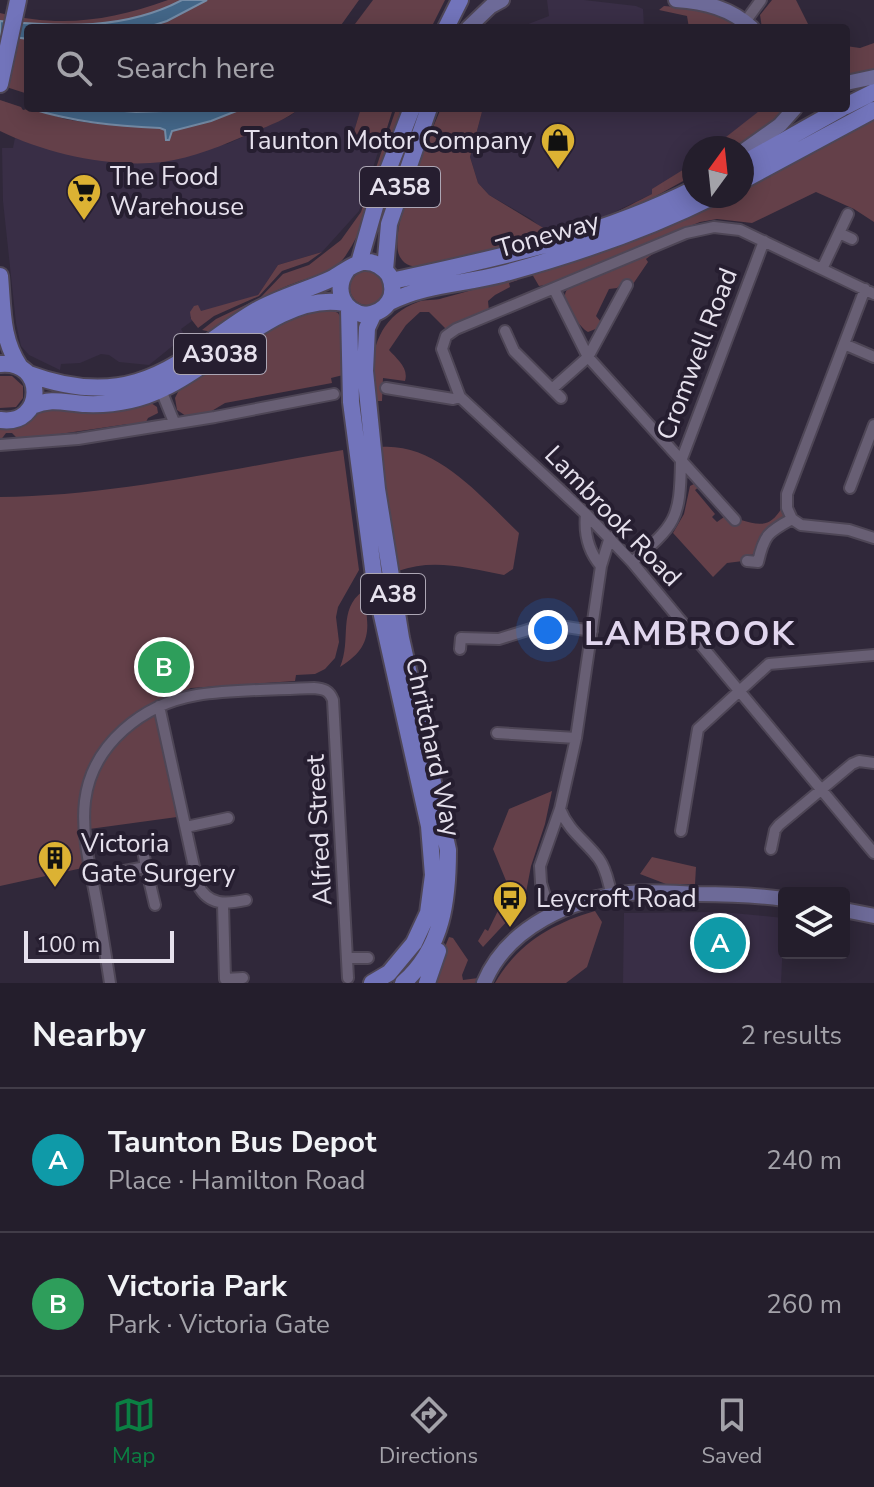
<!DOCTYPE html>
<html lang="en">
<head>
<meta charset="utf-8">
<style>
  body { margin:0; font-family:"Nunito Sans",sans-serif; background:#302b38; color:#f1f3f6 }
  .controls { position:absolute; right:24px; bottom:24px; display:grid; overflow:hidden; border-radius:8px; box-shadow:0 4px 20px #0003 }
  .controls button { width:72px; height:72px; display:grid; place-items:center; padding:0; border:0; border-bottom:2px solid #413c48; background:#241e2c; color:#f1f3f6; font:40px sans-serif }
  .compass { position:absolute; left:682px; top:136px; width:72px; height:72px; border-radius:50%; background:#241e2c; box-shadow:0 4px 20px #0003; rotate:15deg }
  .scale { position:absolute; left:24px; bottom:20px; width:150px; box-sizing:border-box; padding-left:8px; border:4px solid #e6e1ed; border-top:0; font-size:22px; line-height:28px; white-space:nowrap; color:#e6e1ed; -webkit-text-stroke:6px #261e30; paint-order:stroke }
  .you { position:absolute; left:548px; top:630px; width:28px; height:28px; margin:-20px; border:6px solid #fff; border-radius:50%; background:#1a73e8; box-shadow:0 0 0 12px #1a73e833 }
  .badge { display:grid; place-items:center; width:52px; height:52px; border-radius:50%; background:#0b8043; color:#fff; font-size:26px; font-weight:700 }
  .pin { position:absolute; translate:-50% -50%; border:4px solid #fff; box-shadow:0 2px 8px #0006 }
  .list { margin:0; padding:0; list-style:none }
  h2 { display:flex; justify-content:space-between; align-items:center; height:104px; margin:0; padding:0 32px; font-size:34px }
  h2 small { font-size:26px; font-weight:400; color:#a3a2a9 }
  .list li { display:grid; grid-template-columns:52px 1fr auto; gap:24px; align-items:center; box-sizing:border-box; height:144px; padding:0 32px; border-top:2px solid #413c48 }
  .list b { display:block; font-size:30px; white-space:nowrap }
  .list p { margin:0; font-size:26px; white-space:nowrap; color:#a3a2a9 }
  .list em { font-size:26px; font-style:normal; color:#a3a2a9 }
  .icon { flex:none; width:44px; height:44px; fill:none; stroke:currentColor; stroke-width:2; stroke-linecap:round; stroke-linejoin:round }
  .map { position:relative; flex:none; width:874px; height:983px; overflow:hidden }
  .search { position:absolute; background:#241e2c; box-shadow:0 4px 20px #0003; left:24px; right:24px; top:24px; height:88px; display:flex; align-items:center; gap:20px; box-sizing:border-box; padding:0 28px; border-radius:8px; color:#a3a2a9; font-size:30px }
  .sheet { height:392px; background:#241e2c }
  nav { display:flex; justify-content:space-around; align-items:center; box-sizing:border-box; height:112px; border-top:2px solid #413c48; background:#241e2c; font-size:22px; color:#a3a2a9 }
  nav a { display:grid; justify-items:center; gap:4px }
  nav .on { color:#0b8043 }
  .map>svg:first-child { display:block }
</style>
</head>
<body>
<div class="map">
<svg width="874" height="983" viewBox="0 0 874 983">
  <rect width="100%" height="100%" fill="#30283a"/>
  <path fill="#392e46" d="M547,0h37l52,6 7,3 1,19h-126l31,-12z
    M300,108h61l-9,30 28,8 -21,65 -37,41 -44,13 -20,30 -68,22 2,4 -11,8 4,7 -36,29 -30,-3 -10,-7 -8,-1 -21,9 -19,1 -1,6 -31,-15 -8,-9 -5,-23 -13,-122 -1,-53h11l2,-10 70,20 142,-14 63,-28z
    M483,108h299l-51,40h-37v21l-42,25 -48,23 -46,16 -14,-3 -13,-11 -42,-24 -11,-12 -8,-26z
    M722,912l62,6 -3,65h-158l1,-70z"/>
  <path fill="#644049" d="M168,0h14c-56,29 -121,30 -182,21v-8c61,15 109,8 168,-13z
    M207,0h152l-20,28h-194l22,-7z
    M373,0h72l-14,28h-79z
    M772,0h24l14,28h-48l-2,-13z
    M664,6c32,2 49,6 77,22h-52l-2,-12 -28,-6z
    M0,35l28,4v55l-28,-9z
    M874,43v29l-28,7v-33l14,2z
    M0,100l21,7 2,3c13,-4 29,6 42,9 32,6 63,7 95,9l5,2 4,9 3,-9 39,-9 33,-13h56c-14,12 -32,18 -49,25 -27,12 -59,25 -88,29 -53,6 -116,-8 -163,-31z
    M361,108l31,4 -11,35 -29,-9z
    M441,108h42l-13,49 8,26 11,12 61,37c30,3 75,-25 102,-38v-5l42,-26v12l-56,31 -45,19 -165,42c-11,0 -22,1 -28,-10 -14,-24 30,-121 41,-149z
    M763,108h27l-8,10 -43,30h-27z
    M395,112h5c-8,33 -38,134 -63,153 -17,12 -39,15 -57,24 -24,11 -46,27 -68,43l-10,-2 14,-11 44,-21 23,-24 26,-9 32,-25 20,-28z
    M874,117v105l-20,-13 -38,-17 -64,31 -35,-4 -17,3 -155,63 -6,1 -7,-12 129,-44 65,-34h16v-8z
    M322,252l-14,10 -26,9 -23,25 -45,20 -16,12 -7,-9 -1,-7 4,-6 4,-1 3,6 57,-16 20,-30z
    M652,252l2,1 -8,6 2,3 -15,22 -8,-3 -8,7 -8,1 -13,27 5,6 -3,6 -10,4c-8,-4 -24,-27 -23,-36 0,-6 4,-8 8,-12z
    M350 288a17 17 0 1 1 34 0a17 17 0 1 1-34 0Z
    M515,278l3,2 -9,3 1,4 -15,8 -7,6 1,10 -43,18 -17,-17h-9l-14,13 -17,25c8,9 20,18 16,31l-22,-3 -1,23h-7c-8,-40 -1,-83 43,-99 7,-3 17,-1 25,-4 24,-6 48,-14 72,-20z
    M325,307l13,6 4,7 1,55 -12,3 1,5 -107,20 -20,12 -16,3 -12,-8 -2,-12 4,-8 106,-70z
    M0,376h12l11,10v12l-7,9 -16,1z
    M151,403l6,4 1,6 -10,5 -3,6h-17l-109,16 -7,-7h-6l-6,8v-11l17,-5 20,-15 95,-4 2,3z
    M380,447c57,-5 102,51 139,86l-6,36 -9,6c-36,-7 -71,-17 -106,-4z
    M343,450l16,120 -21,37 -2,10 3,25 -4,16 -10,11 -10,5 -19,1 -1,6 -104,7 -38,16 24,113 -95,13 5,37 -87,19v-389c115,-1 230,-28 343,-47z
    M696,483l3,4 -4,3 20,24 -3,3 5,5 7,-5 12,9 5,-6c22,7 31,6 43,-16v12l-22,18 -6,20 -12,2 -1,5 -16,2 -14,14 -40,-44 11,-19 6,-28z
    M363,591c6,36 11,55 -23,76 12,-27 -3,-57 23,-76z
    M552,791l-7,33 -14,42 -7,37 -41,44 -5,-6 7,-12 3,2 21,-43 -16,-39 16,-40z
    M652,857l44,10 -1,17h-29l-26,-10z
    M595,911l7,11 -15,45 -21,16h-71c22,-39 58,-60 100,-72z
    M449,937l4,1 15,22 -6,15 1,5 15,-2 -3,5h-45z"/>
  <path fill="#436688" stroke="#748ba6" stroke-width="2" d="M182,0h25l-40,21 -22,7h-117v11l-28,-4v-14c62,6 125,9 182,-21z
    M29,108h59l48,4 108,-4 -33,13 -39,10 -3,9h-3l-1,-10 -5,-2c-46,-2 -87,-6 -131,-20z"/>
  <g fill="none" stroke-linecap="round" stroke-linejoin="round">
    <g stroke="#4e4656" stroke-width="14">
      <path id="street" d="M745,22l16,-22
        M839,233l13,6
        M822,269l26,-55
        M554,289l34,68 147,163
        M865,289l-78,205v14l5,11 9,6 48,5 25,8
        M874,294l-134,-64 -26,-3 -28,6 -230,96 -10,7 -4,13 18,48 126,117 46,48 242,291
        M505,331l9,20 38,38 36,-32 39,-72
        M844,344l30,13
        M386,388l67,11 7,-2
        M552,389l9,9
        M161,390l13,32
        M0,445l78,-6 137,-22 119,-23
        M850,488l24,-63
        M586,514c-2,20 2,37 15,52
        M747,561l11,1c6,-27 10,-30 34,-43
        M632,562c44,-38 48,-42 49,-101l83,-220
        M460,649l1,-11 38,1 48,-15 45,7
        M159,706l39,179c11,21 28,19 48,15
        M497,733l79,5
        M560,809c9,23 26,32 39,50 8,11 9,24 13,36
        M186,827l42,-9
        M681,831l17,-102 71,-65 105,-9
        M771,849l4,-19 4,-5 73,-61 7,-3 15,2
        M146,867l9,38
        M92,877l54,-10 -4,-22
        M223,904l2,75 18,-1
        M551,916l-10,-33 -1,-17 20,-57 16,-71 25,-172 9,-29
        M348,958h20
        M110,983c-4,-26 -8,-53 -13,-79 -6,-33 -16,-69 -12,-103 7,-57 58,-97 112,-106 38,-6 78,-5 117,-7 10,1 15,2 19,12l15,278"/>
    </g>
    <g stroke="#4e4656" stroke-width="18">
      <path id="secondary" d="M676,0c29,2 54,8 76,28
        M468,28l23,-22 11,-6
        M846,83l28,-6
        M742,152l38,-27 15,-17
        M844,910l30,6
        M484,983c23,-56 88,-85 145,-90 23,-2 46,0 68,1 30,0 58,1 87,5"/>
    </g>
    <g stroke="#4e4656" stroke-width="20">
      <path id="primary" d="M446,28l14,-28
        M0,84l18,-84
        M846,106l28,-14
        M742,164l100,-56
        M742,181l132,-71
        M359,263l19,-67 34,-88
        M385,270l4,-46 40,-116
        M0,276c3,33 1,63 20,91
        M392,281c107,-24 202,-42 302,-92
        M390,302c35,-18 74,-18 112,-28 74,-20 144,-44 212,-78
        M349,309l2,93 24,182 54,242 4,49 -5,38 -14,30 -25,30 -17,10
        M373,315l-6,13 -2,43 12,118 24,149 47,212c0,49 -5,98 -45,133
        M0,364c47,-5 45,63 0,56
        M29,374c35,13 71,19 108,8 45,-13 80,-49 120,-72 24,-13 50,-20 74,-31 10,-5 21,-15 32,-17 11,-1 20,5 26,13 9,20 -1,37 -23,40 -23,-3 -33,-25 -19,-45
        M32,406c20,-9 33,-3 54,-2 27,1 54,-4 78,-16 55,-25 118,-97 180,-85
        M427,983l11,-32"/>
    </g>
    <use href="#street" stroke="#685f74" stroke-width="10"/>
    <use href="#secondary" stroke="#6d6a98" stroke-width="14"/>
    <use href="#primary" stroke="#7274bb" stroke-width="16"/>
  </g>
  <defs>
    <g id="shop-pin" transform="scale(1.8)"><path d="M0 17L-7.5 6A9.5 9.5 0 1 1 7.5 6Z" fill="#dcb233" stroke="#261e30"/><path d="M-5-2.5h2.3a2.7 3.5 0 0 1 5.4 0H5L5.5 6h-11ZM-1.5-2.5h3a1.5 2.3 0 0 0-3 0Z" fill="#111"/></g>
    <g id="supermarket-pin" transform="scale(1.8)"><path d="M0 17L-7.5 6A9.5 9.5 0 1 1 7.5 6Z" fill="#dcb233" stroke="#261e30"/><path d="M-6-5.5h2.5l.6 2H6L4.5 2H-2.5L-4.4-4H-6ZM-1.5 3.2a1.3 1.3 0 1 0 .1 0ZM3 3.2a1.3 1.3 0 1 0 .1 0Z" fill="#111"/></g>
    <g id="building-pin" transform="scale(1.8)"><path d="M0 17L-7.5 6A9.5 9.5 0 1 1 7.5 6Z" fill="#dcb233" stroke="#261e30"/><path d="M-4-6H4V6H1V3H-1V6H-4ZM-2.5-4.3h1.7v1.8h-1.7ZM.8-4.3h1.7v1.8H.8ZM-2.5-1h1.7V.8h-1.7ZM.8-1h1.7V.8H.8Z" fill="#111"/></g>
    <g id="bus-pin" transform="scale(1.8)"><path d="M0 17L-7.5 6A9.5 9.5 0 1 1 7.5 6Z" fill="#dcb233" stroke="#261e30"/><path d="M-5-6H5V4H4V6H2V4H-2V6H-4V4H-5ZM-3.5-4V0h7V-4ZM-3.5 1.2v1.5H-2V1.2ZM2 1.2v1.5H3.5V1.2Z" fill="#111"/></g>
  </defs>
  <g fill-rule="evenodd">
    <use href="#shop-pin" x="558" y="140"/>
    <use href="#supermarket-pin" x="84" y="191"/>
    <use href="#building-pin" x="55" y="858"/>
    <use href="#bus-pin" x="510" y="898"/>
  </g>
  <g text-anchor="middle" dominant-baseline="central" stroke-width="8" stroke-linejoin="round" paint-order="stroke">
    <g fill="#261e30" stroke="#aca6b4" stroke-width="2">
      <rect x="360" y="167" width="80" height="40" rx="6"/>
      <rect x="174" y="334" width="92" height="40" rx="6"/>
      <rect x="361" y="574" width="64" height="40" rx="6"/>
    </g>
    <g font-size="24" font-weight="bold" fill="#e6e1ed">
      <text x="400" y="187">A358</text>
      <text x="220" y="354">A3038</text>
      <text x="393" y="594">A38</text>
    </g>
    <g font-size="26" fill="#e6e1ed" stroke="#261e30" text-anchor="start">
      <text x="532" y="140" text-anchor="end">Taunton Motor Company</text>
      <text x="110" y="176">The Food<tspan x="110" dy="30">Warehouse</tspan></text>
      <text x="81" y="843">Victoria<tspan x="81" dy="30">Gate Surgery</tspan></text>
      <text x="536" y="898">Leycroft Road</text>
    </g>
    <g font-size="26" fill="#e6e1ed" stroke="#261e30">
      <text transform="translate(548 235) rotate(-16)">Toneway</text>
      <text transform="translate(697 354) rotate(-69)">Cromwell Road</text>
      <text transform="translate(613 516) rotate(46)">Lambrook Road</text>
      <text transform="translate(433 747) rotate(78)">Chritchard Way</text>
      <text transform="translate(319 830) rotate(-93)">Alfred Street</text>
    </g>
    <g font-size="34" font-weight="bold" letter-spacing="2" fill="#e1d6ee" stroke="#261e30">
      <text x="690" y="634">LAMBROOK</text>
    </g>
  </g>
</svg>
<div class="controls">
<button><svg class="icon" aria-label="layers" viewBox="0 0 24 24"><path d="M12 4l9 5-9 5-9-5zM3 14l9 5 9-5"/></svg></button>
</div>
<svg class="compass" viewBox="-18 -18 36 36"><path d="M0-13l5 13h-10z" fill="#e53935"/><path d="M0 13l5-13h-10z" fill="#a3a2a9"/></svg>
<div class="scale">100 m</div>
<div class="you"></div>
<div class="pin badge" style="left:720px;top:943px;background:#0f9aa8">A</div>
<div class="pin badge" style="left:164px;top:667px;background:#2e9e5b">B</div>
<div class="search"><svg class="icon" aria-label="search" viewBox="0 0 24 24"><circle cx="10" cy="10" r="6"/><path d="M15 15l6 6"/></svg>Search here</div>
</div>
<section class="sheet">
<h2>Nearby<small>2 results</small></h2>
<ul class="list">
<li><span class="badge" style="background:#0f9aa8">A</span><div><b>Taunton Bus Depot</b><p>Place · Hamilton Road</p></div><em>240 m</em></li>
<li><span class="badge" style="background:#2e9e5b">B</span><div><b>Victoria Park</b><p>Park · Victoria Gate</p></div><em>260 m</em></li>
</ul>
</section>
<nav>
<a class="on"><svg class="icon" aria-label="map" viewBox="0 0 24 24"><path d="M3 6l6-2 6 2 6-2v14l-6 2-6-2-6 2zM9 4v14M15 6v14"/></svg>Map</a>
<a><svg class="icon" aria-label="directions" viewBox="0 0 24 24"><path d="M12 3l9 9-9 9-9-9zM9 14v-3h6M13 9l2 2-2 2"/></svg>Directions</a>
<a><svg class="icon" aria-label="saved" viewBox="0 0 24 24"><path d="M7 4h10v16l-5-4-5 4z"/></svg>Saved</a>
</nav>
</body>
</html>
